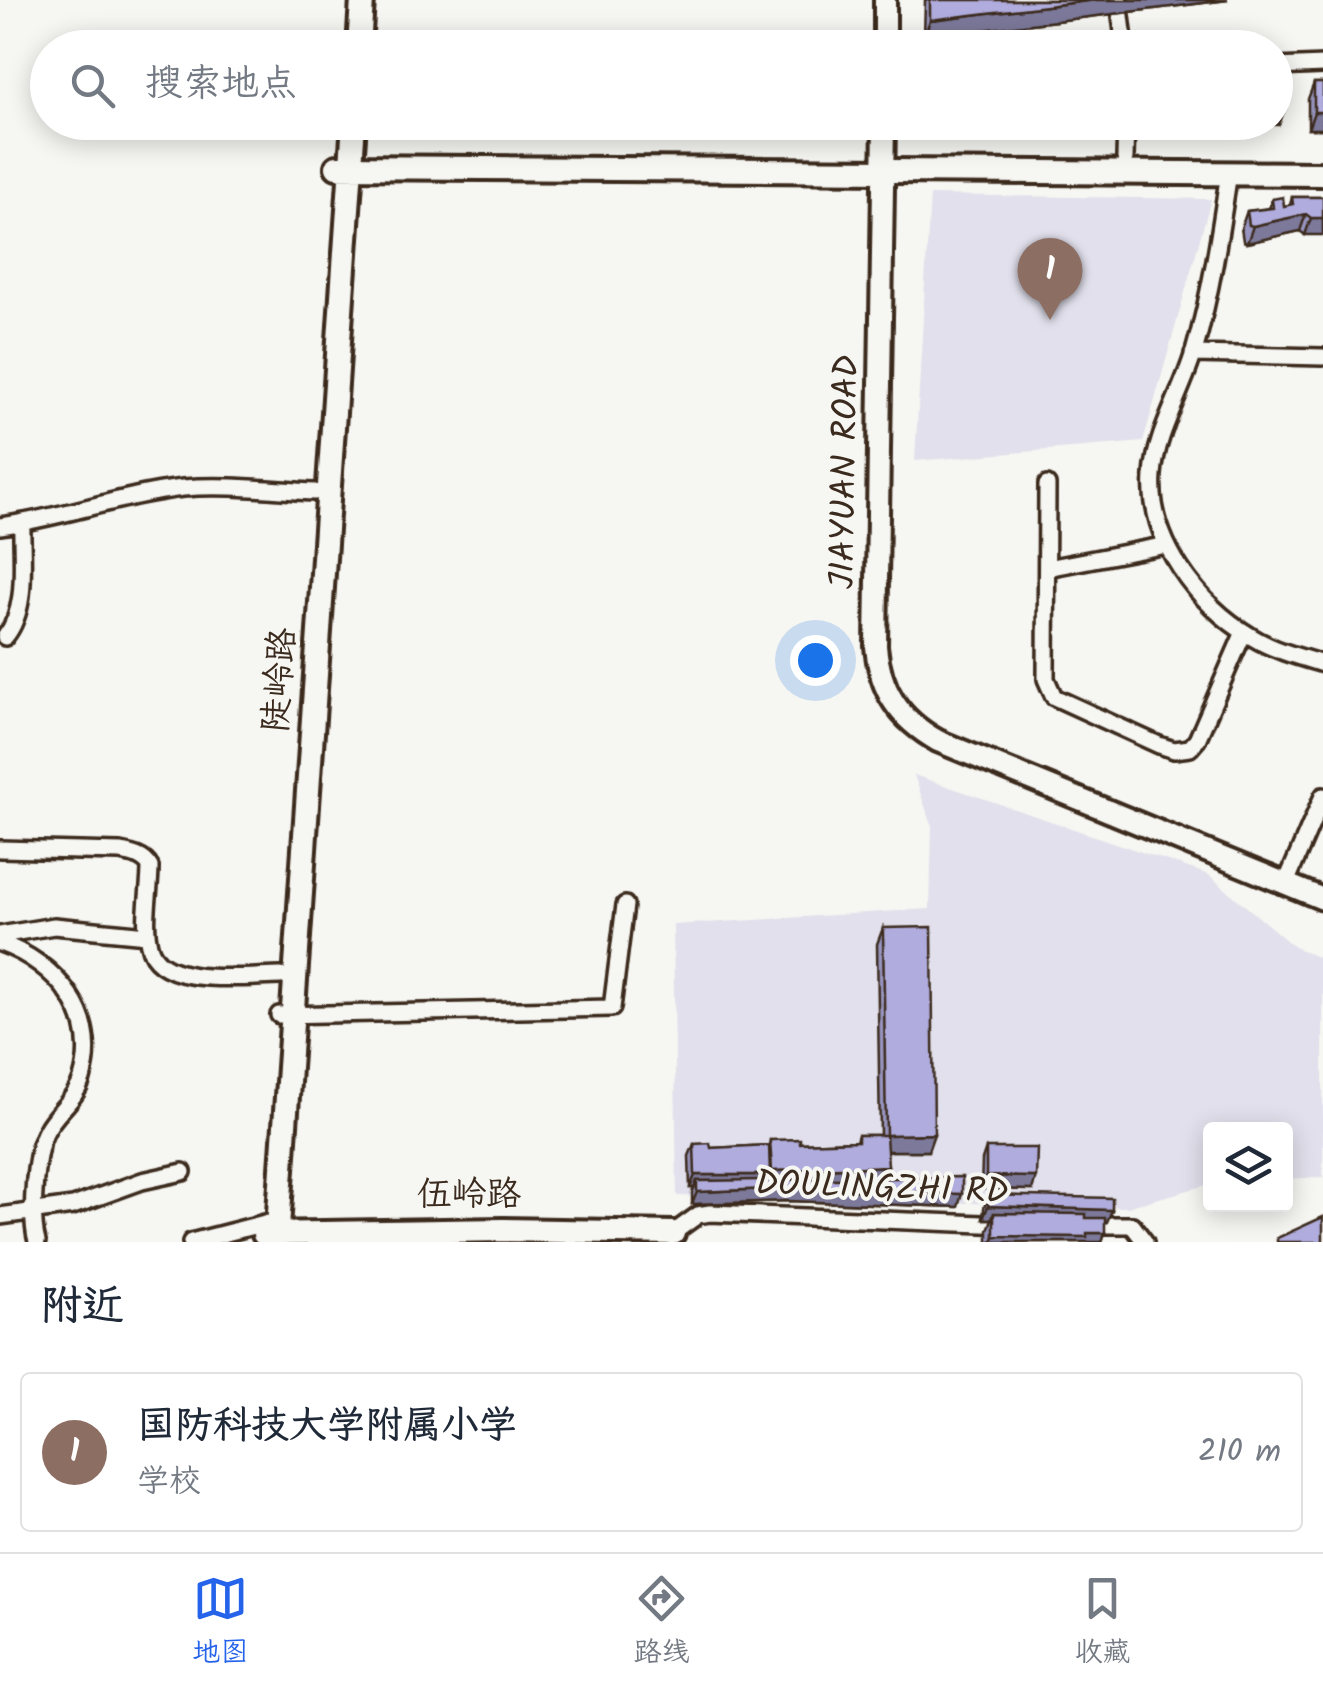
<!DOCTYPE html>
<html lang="zh">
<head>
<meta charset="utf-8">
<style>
  body { margin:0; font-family:Kalam,"LXGW WenKai TC",sans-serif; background:#f6f6f7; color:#1f2937 }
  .controls { position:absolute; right:30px; bottom:30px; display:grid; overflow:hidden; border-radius:10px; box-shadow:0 5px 25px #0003 }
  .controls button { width:90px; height:90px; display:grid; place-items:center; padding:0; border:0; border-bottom:2px solid #e0e1e3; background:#fff; color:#1f2937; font:50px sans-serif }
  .you { position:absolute; left:815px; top:660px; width:35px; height:35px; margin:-25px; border:8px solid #fff; border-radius:50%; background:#1a73e8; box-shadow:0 0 0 15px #1a73e833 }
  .badge { display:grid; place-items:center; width:65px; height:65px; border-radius:50%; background:#2563eb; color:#fff; font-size:32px; font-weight:700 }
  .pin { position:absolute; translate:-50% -82px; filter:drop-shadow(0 2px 5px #0008) }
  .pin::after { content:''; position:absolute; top:52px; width:35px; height:30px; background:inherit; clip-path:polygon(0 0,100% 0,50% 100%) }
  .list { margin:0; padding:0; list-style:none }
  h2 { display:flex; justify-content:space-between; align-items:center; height:130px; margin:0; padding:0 40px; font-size:42px }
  h2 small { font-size:32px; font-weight:400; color:#747a83 }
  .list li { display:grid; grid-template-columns:65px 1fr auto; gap:30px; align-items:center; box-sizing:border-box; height:160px; margin:0 20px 20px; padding:0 20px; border:2px solid #e0e1e3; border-radius:10px }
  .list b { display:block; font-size:38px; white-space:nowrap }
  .list p { margin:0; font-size:32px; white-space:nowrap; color:#747a83 }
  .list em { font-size:32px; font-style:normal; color:#747a83 }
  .icon { flex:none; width:55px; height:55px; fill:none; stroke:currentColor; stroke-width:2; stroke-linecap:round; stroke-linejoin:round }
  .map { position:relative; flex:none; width:1323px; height:1242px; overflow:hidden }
  .search { position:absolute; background:#fff; box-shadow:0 5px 25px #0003; left:30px; right:30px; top:30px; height:110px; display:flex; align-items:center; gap:25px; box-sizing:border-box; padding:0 35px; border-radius:55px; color:#747a83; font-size:38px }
  .sheet { height:310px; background:#fff }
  nav { display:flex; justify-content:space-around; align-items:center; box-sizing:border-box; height:140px; border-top:2px solid #e0e1e3; background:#fff; font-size:28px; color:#747a83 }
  nav a { display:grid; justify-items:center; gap:5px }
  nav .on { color:#2563eb }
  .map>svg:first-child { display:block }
</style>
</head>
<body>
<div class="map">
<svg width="1323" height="1242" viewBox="0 0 1323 1242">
  <rect width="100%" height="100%" fill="#f6f6f2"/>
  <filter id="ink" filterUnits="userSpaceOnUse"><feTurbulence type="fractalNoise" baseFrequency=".01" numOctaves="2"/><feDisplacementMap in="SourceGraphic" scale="20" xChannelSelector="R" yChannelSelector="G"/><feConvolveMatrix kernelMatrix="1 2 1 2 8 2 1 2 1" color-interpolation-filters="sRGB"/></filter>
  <g filter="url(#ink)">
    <path fill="#e1e0ec" d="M930,195l281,4 -68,243 -228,19z
      M914,775l295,100 85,72 29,13v217l-37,2v-49h-76v54l-83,23 -450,-11 -4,-271 257,-16 2,-83z"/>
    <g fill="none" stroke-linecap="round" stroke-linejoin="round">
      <g stroke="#3b2a1e" stroke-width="22">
        <path id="minor" d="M1119,0l6,48
          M1276,67l47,-2
          M1125,158l1,-36
          M1229,172c-9,61 -18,121 -35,180 -12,41 -38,81 -41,123 -5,65 45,130 99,162 21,13 47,20 71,27
          M1193,354l130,3
          M1047,485l-1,194 8,18 105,48 15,5 16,-2 7,-8 47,-108
          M0,526c62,-8 121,-31 183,-38 43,-4 89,2 132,4
          M1047,568l120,-23
          M5,637c24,-29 16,-78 17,-114
          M0,849l120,3c11,2 24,4 30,15 0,25 -7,53 -1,78 9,44 98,31 132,31
          M1286,883l37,-87
          M0,935l54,-9 93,9
          M0,943c56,20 101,72 82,136 -6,20 -25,32 -35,50 -13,22 -17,88 -10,113
          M279,1015l333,-7 13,-103
          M0,1216l73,-10 69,-25 41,-9
          M1086,1225h46l13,17
          M673,1233l25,-18 12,-2 298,12
          M191,1242l74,-19"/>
      </g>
      <g stroke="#3b2a1e" stroke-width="28">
        <path id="tertiary" d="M885,48v-48
          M884,122l-8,524c4,45 23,73 62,95l385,158"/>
      </g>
      <g stroke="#3b2a1e" stroke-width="30">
        <path id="secondary" d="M359,48l3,-48
          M337,167l986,7
          M264,1234l239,-4 170,3
          M277,1242l77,-1120"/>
      </g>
      <use href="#minor" stroke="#f6f6f2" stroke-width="15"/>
      <use href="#tertiary" stroke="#f6f6f2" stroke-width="20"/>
      <use href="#secondary" stroke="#f6f6f2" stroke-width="22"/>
    </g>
    <path fill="#9795bf" stroke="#3b2a1e" stroke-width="2.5" d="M925,0h303l-304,37z
      M1314,83h9v46h-15v-30z
      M1292,197h31l-18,38 -5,-4 -53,12 -4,-2 -2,-13 6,-17 22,-3 3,-9 12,7 6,-1z
      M883,928l45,223h-41l-4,27 75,29 -170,-6 -96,3v-11l2,-5h-4l-1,-32 5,-12 17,4 58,-3 1,-5 30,3 56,-2 2,-6h22l-3,-191z
      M986,1148l46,42 -51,-1 1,-29z
      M988,1195l119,27h-2l-3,20h-114v-12l4,-11h-9l1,-11z"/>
    <path fill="#7b799b" stroke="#3b2a1e" stroke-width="2.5" d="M1096,0h132l-304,37 6,-17z
      M1276,108l9,1 -6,16 -131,-3h128z
      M1314,112h9v17h-15z
      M1007,122h114l-1,3z
      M1306,214l-6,17 -53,12 6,-17z
      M1311,218h12v17h-18z
      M934,1134l-6,17h-48l6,-16z
      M888,1166l-6,17 -185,-2 -3,7h-4l5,-13h75l2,-4z
      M986,1176l50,1 -4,13 -51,-1z
      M793,1188l169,6 -4,13 -170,-6 -96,3 5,-12z
      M988,1206l124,4 -5,12 -113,-3v-6l-2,6h-9z
      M1087,1233h18l-3,9h-110l2,-6z"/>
    <path fill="#b0adde" stroke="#3b2a1e" stroke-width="2.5" d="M930,0h166l-166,20z
      M1276,79h10l-1,30 -9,-1z
      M1314,83h9v29h-9z
      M1283,197l1,9 9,-2 -1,-7h31v21h-12l-5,-4 -53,12 -4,-1 -2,-14 26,-3 -1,-9z
      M932,927l2,207 -48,1 -3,-207z
      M858,1135h28l2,31 -116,5 -2,-31 30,-1v4l58,-2z
      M710,1143l1,5 58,-3 1,30h-75l-1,-31z
      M986,1148h51l-1,29 -50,-1z
      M962,1177v17l-169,-6 -96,4v-11z
      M988,1195l124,3v12l-124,-4z
      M994,1213l92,1v4h19v15h-18v4l-93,-1z
      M1323,1217v25h-46v-4z"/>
  </g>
  <g text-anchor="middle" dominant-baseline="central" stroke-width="8" stroke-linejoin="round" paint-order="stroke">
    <g font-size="35" fill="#3b2a1e" stroke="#f6f6f2">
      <text transform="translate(846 472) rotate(-89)">JIAYUAN ROAD</text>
      <text transform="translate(281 680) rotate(-86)">陡岭路</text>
      <text transform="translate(882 1189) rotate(2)">DOULINGZHI RD</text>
      <text x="469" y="1196">伍岭路</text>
    </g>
  </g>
</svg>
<div class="controls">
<button><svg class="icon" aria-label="layers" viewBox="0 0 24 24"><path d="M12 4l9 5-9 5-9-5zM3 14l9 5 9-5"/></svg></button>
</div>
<div class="you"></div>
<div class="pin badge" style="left:1050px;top:320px;background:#8d6e63">1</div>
<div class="search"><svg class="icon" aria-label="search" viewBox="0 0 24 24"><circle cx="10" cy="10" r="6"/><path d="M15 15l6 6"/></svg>搜索地点</div>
</div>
<section class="sheet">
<h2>附近<small></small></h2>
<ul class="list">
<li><span class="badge" style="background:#8d6e63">1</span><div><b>国防科技大学附属小学</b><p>学校</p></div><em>210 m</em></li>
</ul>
</section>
<nav>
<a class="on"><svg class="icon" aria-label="map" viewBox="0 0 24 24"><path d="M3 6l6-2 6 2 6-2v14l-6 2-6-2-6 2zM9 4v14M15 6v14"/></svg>地图</a>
<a><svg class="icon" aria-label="directions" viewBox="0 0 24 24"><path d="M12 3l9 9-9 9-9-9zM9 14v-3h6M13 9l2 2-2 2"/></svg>路线</a>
<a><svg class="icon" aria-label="saved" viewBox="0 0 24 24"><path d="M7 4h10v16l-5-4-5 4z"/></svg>收藏</a>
</nav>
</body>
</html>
